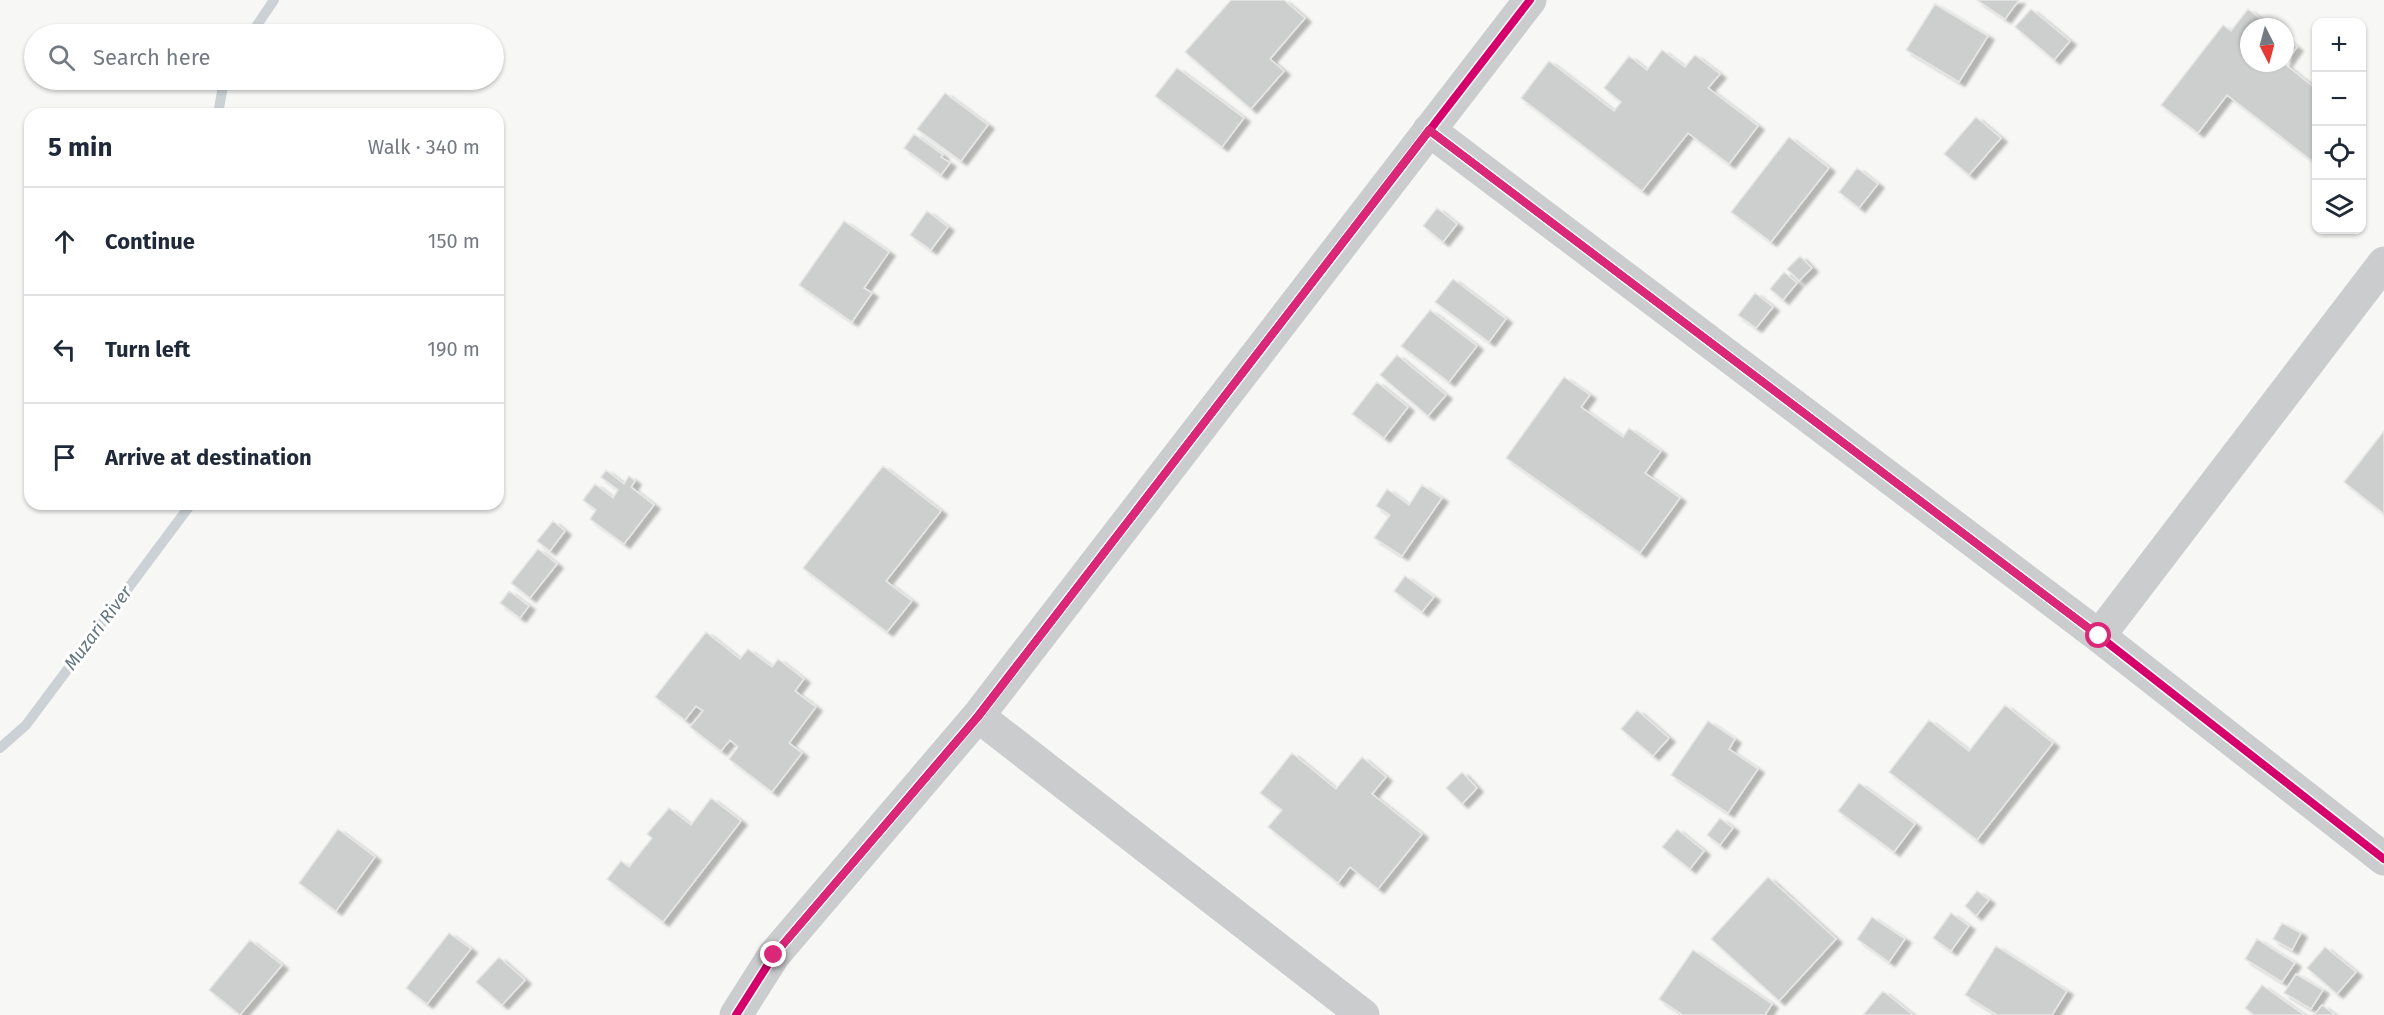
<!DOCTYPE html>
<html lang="en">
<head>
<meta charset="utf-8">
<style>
  body { margin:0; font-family:"Fira Sans",sans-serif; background:#f6f6f7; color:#1f2937 }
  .controls { position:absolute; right:18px; top:18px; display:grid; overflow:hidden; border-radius:12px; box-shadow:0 2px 4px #0004 }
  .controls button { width:54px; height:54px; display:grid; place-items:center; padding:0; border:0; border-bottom:2px solid #e0e1e3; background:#fff; color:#1f2937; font:30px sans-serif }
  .compass { position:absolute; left:2240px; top:18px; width:54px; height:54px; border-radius:50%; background:#fff; box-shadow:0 2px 4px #0004; rotate:174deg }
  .stop { position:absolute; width:18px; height:18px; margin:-14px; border:4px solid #db2777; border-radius:50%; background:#fff }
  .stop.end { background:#db2777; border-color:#fff; box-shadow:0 2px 6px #0008 }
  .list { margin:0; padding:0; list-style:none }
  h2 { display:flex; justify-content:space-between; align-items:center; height:78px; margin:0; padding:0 24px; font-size:26px }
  h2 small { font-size:20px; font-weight:400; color:#747a83 }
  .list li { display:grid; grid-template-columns:39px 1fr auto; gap:18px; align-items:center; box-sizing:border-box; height:108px; padding:0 24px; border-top:2px solid #e0e1e3 }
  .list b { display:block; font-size:22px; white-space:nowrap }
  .list em { font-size:20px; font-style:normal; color:#747a83 }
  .icon { flex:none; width:33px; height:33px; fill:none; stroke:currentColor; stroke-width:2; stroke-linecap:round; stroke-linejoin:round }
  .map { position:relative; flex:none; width:2384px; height:1015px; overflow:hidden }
  .search { position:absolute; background:#fff; box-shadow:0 2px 4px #0004; left:24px; top:24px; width:480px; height:66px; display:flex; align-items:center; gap:15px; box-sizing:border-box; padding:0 21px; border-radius:33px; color:#747a83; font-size:22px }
  .panel { position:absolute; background:#fff; box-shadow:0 2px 4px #0004; left:24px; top:108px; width:480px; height:402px; border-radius:18px }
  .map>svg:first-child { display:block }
</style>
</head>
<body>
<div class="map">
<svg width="2384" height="1015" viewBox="0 0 2384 1015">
  <defs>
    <filter id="shadow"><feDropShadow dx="6" dy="4" stdDeviation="1.5" flood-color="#0004"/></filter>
  </defs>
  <rect width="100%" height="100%" fill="#f7f7f6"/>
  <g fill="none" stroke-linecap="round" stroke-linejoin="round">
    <path stroke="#cbd1d4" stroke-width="10" d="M251,34l23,-34
      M218,114l6,-34
      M0,748l26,-23 165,-221"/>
  </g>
  <path fill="#cdcece" stroke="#e6e6e6" stroke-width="1.5" filter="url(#shadow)" d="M1231,0h53l21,18 -35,41 14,12 -33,38 -66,-57z
    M1977,0h42l-14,19z
    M1935,4l53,32 -29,46 -53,-32z
    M2031,9l39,32 -16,19 -39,-33z
    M2248,9l23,18h-22v36h36v-25l12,9 -12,17 31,25v75l-89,-69 -29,38 -37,-28 62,-80 8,6z
    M1662,50l23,17 10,-12 25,19 -12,14 50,38 -29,38 -41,-31 -46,58 -121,-93 28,-37 65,50 7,-9 -17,-14 25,-32 18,14z
    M1177,68l67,50 -22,29 -67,-51z
    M945,93l43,32 -27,36 -44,-32z
    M1976,117l25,21 -32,37 -25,-21z
    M914,134l29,21 -2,2 9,6 -9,12 -37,-27z
    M1789,137l40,31 -58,74 -40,-30z
    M1857,168l21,16 -19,24 -20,-16z
    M1437,208l20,16 -14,18 -20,-16z
    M927,211l21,16 -17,23 -21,-15z
    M844,221l45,31 -25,36 8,5 -20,29 -53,-37z
    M1800,256l12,12 -13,13 -12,-12z
    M1784,272l13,11 -14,17 -13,-11z
    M1453,279l53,40 -17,23 -54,-40z
    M1755,293l18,14 -17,21 -18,-13z
    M1430,310l47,36 -28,36 -48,-36z
    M1397,355l49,40 -18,21 -48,-41z
    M1564,377l26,18 -9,12 42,30 6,-9 32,23 -16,22 35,25 -40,55 -134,-95z
    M1377,382l31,25 -24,31 -32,-24z
    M2384,431v83l-40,-32z
    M883,466l58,45 -55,70 26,20 -25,31 -84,-64z
    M606,470l18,14 5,-8 6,5 -4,6 23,18 -30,39 -34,-25 6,-9 -13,-10 12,-16 18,14 5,-8 -17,-13z
    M1422,485l20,13 -40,58 -28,-18 16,-23 -14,-9 11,-17 22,16z
    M553,521l12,10 -15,20 -13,-10z
    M538,549l19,15 -27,34 -19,-15z
    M1405,576l29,21 -12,15 -28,-21z
    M509,591l20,15 -9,12 -20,-15z
    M706,632l34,27 8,-10 24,18 6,-8 26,20 -9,12 21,16 -27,36 13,10 -30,39 -43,-33 9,-12 -8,-7 -9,11 -31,-24 13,-16 -7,-5 -11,14 -30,-23z
    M2005,705l48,38 -76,97 -88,-68 40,-52 40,31z
    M1637,710l32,28 -16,18 -32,-27z
    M1708,721l27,18 -6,10 29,20 -30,44 -57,-38z
    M1292,753l44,36 26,-32 24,20 -14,17 50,40 -44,55 -28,-22 -12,16 -70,-56 14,-17 -22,-17z
    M1462,772l15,16 -15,16 -16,-16z
    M1859,783l56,41 -21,28 -56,-41z
    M711,798l30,23 -78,101 -56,-43 14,-18 8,6 23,-29 -5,-4 22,-26 22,17z
    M1720,818l13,10 -13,17 -13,-10z
    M338,829l37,28 -39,54 -37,-28z
    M1677,829l27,22 -14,18 -28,-22z
    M1768,877l68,62 -57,62 -68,-62z
    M1977,891l12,9 -13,16 -11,-10z
    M1951,913l18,13 -18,25 -18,-13z
    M1872,917l33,22 -16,23 -32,-23z
    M2282,923l19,10 -9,17 -19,-11z
    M449,933l22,16 -44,55 -21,-16z
    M2257,939l38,24 -13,19 -37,-23z
    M250,940l32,25 -42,50 -31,-25z
    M1996,946l71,45 -15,24h-55l-32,-20z
    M2325,947l31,25 -19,22 -30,-26z
    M1693,950l79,54 -7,11h-82l-24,-16z
    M499,957l26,23 -23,25 -26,-23z
    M2296,974l27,16 -12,19 -27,-16z
    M2262,985l42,30h-50l-9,-7z
    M1883,991l30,24h-50z
    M2322,1005l13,10h-21z"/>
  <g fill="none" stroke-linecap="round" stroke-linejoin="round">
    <path stroke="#cbcccd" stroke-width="33" d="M1429,130l670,506 285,223
      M2099,636l285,-373
      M978,716l385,299
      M736,1015l38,-60 204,-239 552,-716"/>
    <g stroke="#fff" stroke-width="11">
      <path id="cycleway" d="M1429,130l670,506 285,223
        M736,1015l38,-60 204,-239 552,-716"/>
    </g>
    <use href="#cycleway" stroke="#d6006c" stroke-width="8"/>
  </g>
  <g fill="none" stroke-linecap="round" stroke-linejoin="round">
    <path stroke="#db2777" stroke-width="8" d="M774,955l204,-238 451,-587 670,506"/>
  </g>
  <g text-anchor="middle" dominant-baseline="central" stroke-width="6" stroke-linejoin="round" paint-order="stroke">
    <g font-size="18" font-style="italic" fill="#65777f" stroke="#fff">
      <text transform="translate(98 628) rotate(-53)">Muzari River</text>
    </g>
  </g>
</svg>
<div class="controls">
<button>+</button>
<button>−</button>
<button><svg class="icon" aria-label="locate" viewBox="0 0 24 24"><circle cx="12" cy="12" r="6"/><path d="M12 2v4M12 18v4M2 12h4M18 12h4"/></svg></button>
<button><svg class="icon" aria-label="layers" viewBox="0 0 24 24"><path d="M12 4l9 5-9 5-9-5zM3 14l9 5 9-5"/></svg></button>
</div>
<svg class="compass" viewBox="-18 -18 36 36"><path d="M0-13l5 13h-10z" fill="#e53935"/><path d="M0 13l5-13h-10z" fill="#747a83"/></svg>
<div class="stop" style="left:2099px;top:636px"></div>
<div class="stop end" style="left:774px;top:955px"></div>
<div class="search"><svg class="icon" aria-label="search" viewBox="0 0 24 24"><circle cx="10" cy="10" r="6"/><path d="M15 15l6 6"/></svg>Search here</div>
<section class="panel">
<h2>5 min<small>Walk · 340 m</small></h2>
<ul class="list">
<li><svg class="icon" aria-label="ahead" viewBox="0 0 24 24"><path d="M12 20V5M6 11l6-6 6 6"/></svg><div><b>Continue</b></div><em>150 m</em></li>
<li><svg class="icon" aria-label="left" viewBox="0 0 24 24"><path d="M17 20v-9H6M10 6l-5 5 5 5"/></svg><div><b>Turn left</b></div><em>190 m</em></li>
<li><svg class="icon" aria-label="arrive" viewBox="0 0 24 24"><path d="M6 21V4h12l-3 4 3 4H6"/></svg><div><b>Arrive at destination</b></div></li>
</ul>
</section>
</div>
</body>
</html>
